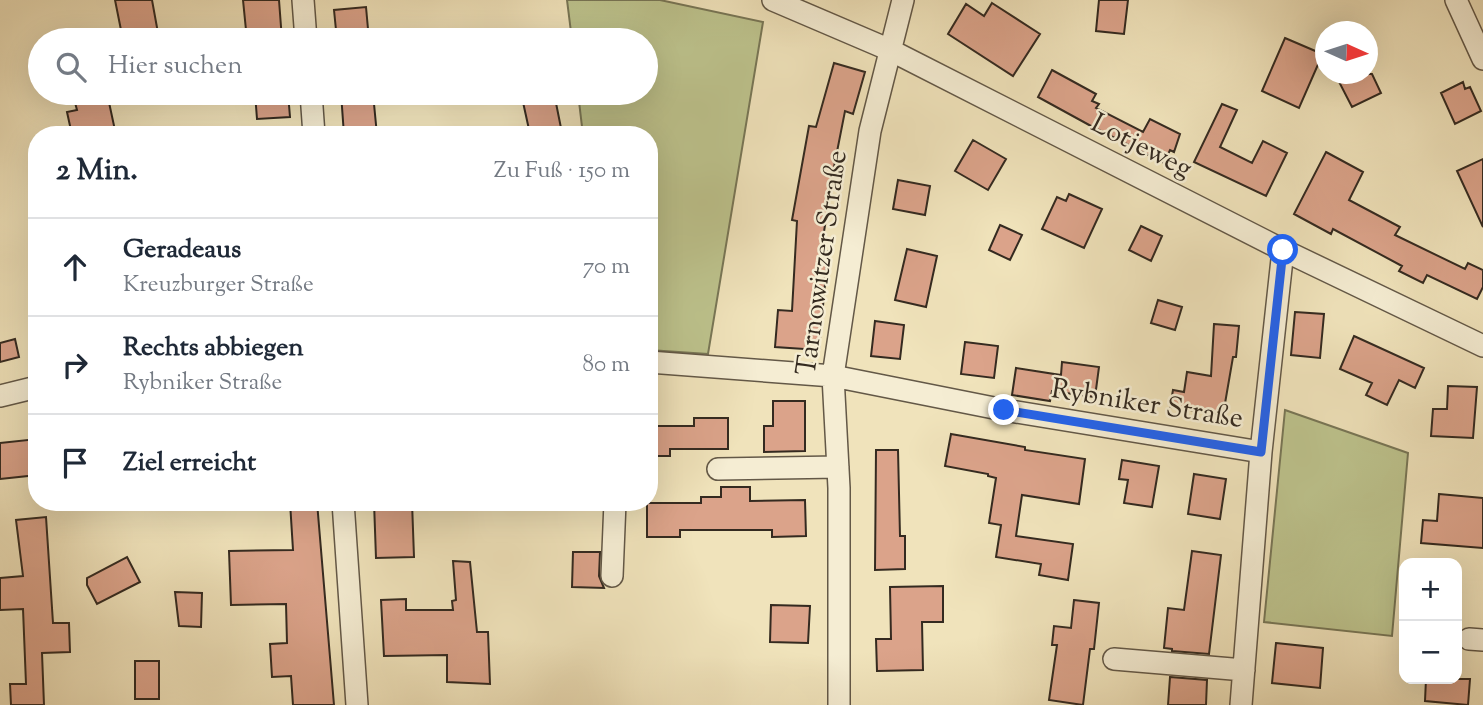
<!DOCTYPE html>
<html lang="de">
<head>
<meta charset="utf-8">
<style>
  body { margin:0; font-family:"Sorts Mill Goudy",serif; background:#f6f6f7; color:#1f2937 }
  .controls { position:absolute; right:21px; bottom:21px; display:grid; overflow:hidden; border-radius:14px; box-shadow:0 7px 28px #0002 }
  .controls button { width:63px; height:63px; display:grid; place-items:center; padding:0; border:0; border-bottom:2px solid #e0e1e3; background:#fff; color:#1f2937; font:35px sans-serif }
  .compass { position:absolute; left:1315px; top:21px; width:63px; height:63px; border-radius:50%; background:#fff; box-shadow:0 7px 28px #0002; rotate:93deg }
  .stop { position:absolute; width:21px; height:21px; margin:-16px; border:5px solid #2563eb; border-radius:50%; background:#fff }
  .stop.end { background:#2563eb; border-color:#fff; box-shadow:0 2px 7px #0008 }
  .list { margin:0; padding:0; list-style:none }
  h2 { display:flex; justify-content:space-between; align-items:center; height:91px; margin:0; padding:0 28px; font-size:30px }
  h2 small { font-size:23px; font-weight:400; color:#747a83 }
  .list li { display:grid; grid-template-columns:46px 1fr auto; gap:21px; align-items:center; box-sizing:border-box; height:98px; padding:0 28px; border-top:2px solid #e0e1e3 }
  .list b { display:block; font-size:26px; white-space:nowrap }
  .list p { margin:0; font-size:23px; white-space:nowrap; color:#747a83 }
  .list em { font-size:23px; font-style:normal; color:#747a83 }
  .icon { flex:none; width:38px; height:38px; fill:none; stroke:currentColor; stroke-width:2; stroke-linecap:round; stroke-linejoin:round }
  .map { position:relative; flex:none; width:1483px; height:705px; overflow:hidden }
  .search { position:absolute; background:#fff; box-shadow:0 7px 28px #0002; left:28px; top:28px; width:630px; height:77px; display:flex; align-items:center; gap:18px; box-sizing:border-box; padding:0 24px; border-radius:38px; color:#747a83; font-size:26px }
  .panel { position:absolute; background:#fff; box-shadow:0 7px 28px #0002; left:28px; top:126px; width:630px; height:385px; border-radius:28px }
  .map>svg:first-child { display:block }
</style>
</head>
<body>
<div class="map">
<svg width="1483" height="705" viewBox="0 0 1483 705">
  <rect width="100%" height="100%" fill="#f0e3bb"/>
  <filter id="stains"><feTurbulence type="fractalNoise" baseFrequency=".00286" numOctaves="4"/><feColorMatrix values="0 0 0 0 .2 0 0 0 0 .09 0 0 0 0 .02 0 0 0 .5 -.17"/></filter>
  <radialGradient id="worn" r=".72"><stop offset=".6" stop-color="#630" stop-opacity="0"/><stop offset="1" stop-color="#630" stop-opacity=".3"/></radialGradient>
  <path fill="#bdc38d" stroke="#787656" stroke-width="2" d="M567,0h93l103,22 -55,332 -59,-4v-215h-66l-5,-42h68v-53h-74z
    M1285,410l123,43 -16,183 -128,-14z"/>
  <path fill="#dba38a" stroke="#342a20" stroke-width="2" d="M115,0h37l6,33 -35,7z
    M243,0h36l3,40h-35z
    M1099,0h29l-4,34 -28,-3z
    M992,3l48,31 -27,42 -65,-42 18,-30 18,12z
    M366,7l3,33h-32l-3,-30z
    M1285,38l35,15v7l-21,48 -37,-17z
    M834,63l31,9 -12,42 -8,-3 -11,56 -13,84h7l-9,99 -44,-3 3,-37 14,1 5,-90 -5,-1 17,-94 7,1z
    M1052,70l44,24 -4,7 7,3 -3,4 47,24 7,-13 30,15 -6,18 -4,-2 -6,13 -73,-37 -53,-29z
    M1335,74h37l9,19 -29,14z
    M1463,82l2,7 5,-2 11,24 -26,13 -14,-31z
    M84,93h23l9,42h-44l-5,-23 10,-2 -4,-15z
    M255,93h33l2,24 -33,2z
    M341,93h24l1,11h8l3,31h-33z
    M521,93h33l7,35 -31,6z
    M1222,104l15,6 -17,37 32,16 11,-22 24,12 -21,43 -72,-34z
    M973,140l33,19 -18,31 -33,-19z
    M1326,152l37,20 -14,28 51,27 -5,8 70,34 3,-6 15,7v17l-6,12 -50,-24 -4,8 -24,-12 3,-5 -69,-37 -2,5 -37,-20z
    M1483,159v68l-26,-56z
    M898,180l32,6 -5,29 -32,-6z
    M1069,194l33,15 -18,39 -42,-19 15,-32 9,4z
    M1000,225l22,10 -12,25 -21,-10z
    M1141,226l21,10 -11,25 -22,-11z
    M907,249l30,7 -11,51 -31,-7z
    M1158,300l24,7 -7,23 -24,-7z
    M1295,312l29,2 -4,44 -29,-3z
    M875,321l29,4 -4,34 -29,-3z
    M1214,324l25,2 -3,31h-3l-10,58 -53,-8 3,-17 11,2 3,-20 24,4z
    M1354,336l70,32 -9,20 -16,-8 -12,25 -21,-10 6,-12 -32,-14z
    M15,339l4,18 -19,5v-19z
    M965,342l33,4 -4,32 -33,-4z
    M1062,362l37,5 -4,30 -43,-6 -2,10 -38,-6 4,-27 45,7z
    M1448,386l29,1 -4,51 -42,-2 2,-27h14z
    M773,401h32v50l-41,1v-26h9z
    M694,418h34v31h-58v7h-21v-30h45z
    M951,434l74,13v3l60,9 -6,45 -57,-9 -6,41 57,8 -5,36 -29,-5 2,-11 -45,-7 5,-32 -12,-2 7,-45 -8,-2v-2l-43,-8z
    M37,439v36l-37,4v-36z
    M876,450h22l2,86h5v33l-30,1z
    M1122,460l37,6 -7,41 -28,-4 4,-23 -9,-1z
    M1194,474l32,5 -6,40 -32,-5z
    M721,487h29v14l55,-1 1,36 -34,1v-7h-92v7h-33v-34h54v-6h20z
    M1439,494l44,4v50l-62,-5 2,-23 14,1z
    M290,502h27l17,203h-41l-2,-29 -19,1 -2,-33 17,-1 -1,-39 -55,1 -2,-54 64,-1z
    M374,502h38l2,55 -38,1z
    M46,517l7,106h16l1,29 -28,1 2,52h-33l-1,-21h16l-3,-75 -23,1v-32l23,-2 -7,-56z
    M1192,551l29,4 -12,99 -37,-3v-2l-8,-1 4,-40 16,2z
    M573,552h27l-1,24 5,12 -32,-1z
    M127,557l13,25 -43,22 -10,-19v-7z
    M453,561l17,1 7,70h11l2,52 -43,-2v-27l-63,1 -3,-56 25,-1v11h47l-1,-9 4,-1z
    M943,586v36h-21l1,48 -46,1 -1,-32h15l-1,-52z
    M175,592l27,1 -1,34 -22,-1z
    M1074,600l25,3 -5,46h-4l-7,56 -34,-5 8,-55h-5l2,-19 17,2z
    M771,605l39,1 -2,37 -38,-1z
    M1276,643l47,5 -3,40 -48,-5z
    M135,661h24v38h-24z
    M1170,677l37,3 -1,25h-38z
    M1426,679h44l-2,26 -43,-4z"/>
  <g fill="none" stroke-linecap="round" stroke-linejoin="round">
    <g stroke="#635847" stroke-width="24">
      <path id="minor" d="M303,0l3,40
        M773,0l117,50 393,200 200,96
        M1456,0l27,59
        M311,93l3,42
        M649,362l184,14 171,34 257,42
        M0,396l37,-9
        M718,469l120,-2
        M343,502l14,203
        M612,576l3,-74
        M1469,639l14,1
        M1114,659l130,11
        M839,705v-217l-6,-112 37,-245 33,-131
        M1241,705l20,-253 22,-202"/>
    </g>
    <use href="#minor" stroke="#f5edd3" stroke-width="21"/>
  </g>
  <g fill="none" stroke-linecap="round" stroke-linejoin="round">
    <path stroke="#2563eb" stroke-width="9" d="M1004,410l257,42 22,-202"/>
  </g>
  <g text-anchor="middle" dominant-baseline="central" stroke-width="5" stroke-linejoin="round" paint-order="stroke">
    <g font-size="28" fill="#342a20" stroke="#f5edd3">
      <text transform="translate(1141 147) rotate(27)">Lotjeweg</text>
      <text transform="translate(823 263) rotate(-82)">Tarnowitzer Straße</text>
      <text transform="translate(1147 405) rotate(9)">Rybniker Straße</text>
    </g>
  </g>
  <rect width="100%" height="100%" filter="url(#stains)"/>
  <rect width="100%" height="100%" fill="url(#worn)"/>
</svg>
<div class="controls">
<button>+</button>
<button>−</button>
</div>
<svg class="compass" viewBox="-18 -18 36 36"><path d="M0-13l5 13h-10z" fill="#e53935"/><path d="M0 13l5-13h-10z" fill="#747a83"/></svg>
<div class="stop" style="left:1283px;top:250px"></div>
<div class="stop end" style="left:1004px;top:410px"></div>
<div class="search"><svg class="icon" aria-label="search" viewBox="0 0 24 24"><circle cx="10" cy="10" r="6"/><path d="M15 15l6 6"/></svg>Hier suchen</div>
<section class="panel">
<h2>2 Min.<small>Zu Fuß · 150 m</small></h2>
<ul class="list">
<li><svg class="icon" aria-label="ahead" viewBox="0 0 24 24"><path d="M12 20V5M6 11l6-6 6 6"/></svg><div><b>Geradeaus</b><p>Kreuzburger Straße</p></div><em>70 m</em></li>
<li><svg class="icon" aria-label="right" viewBox="0 0 24 24"><path d="M7 20v-9h11M14 6l5 5-5 5"/></svg><div><b>Rechts abbiegen</b><p>Rybniker Straße</p></div><em>80 m</em></li>
<li><svg class="icon" aria-label="arrive" viewBox="0 0 24 24"><path d="M6 21V4h12l-3 4 3 4H6"/></svg><div><b>Ziel erreicht</b></div></li>
</ul>
</section>
</div>
</body>
</html>
